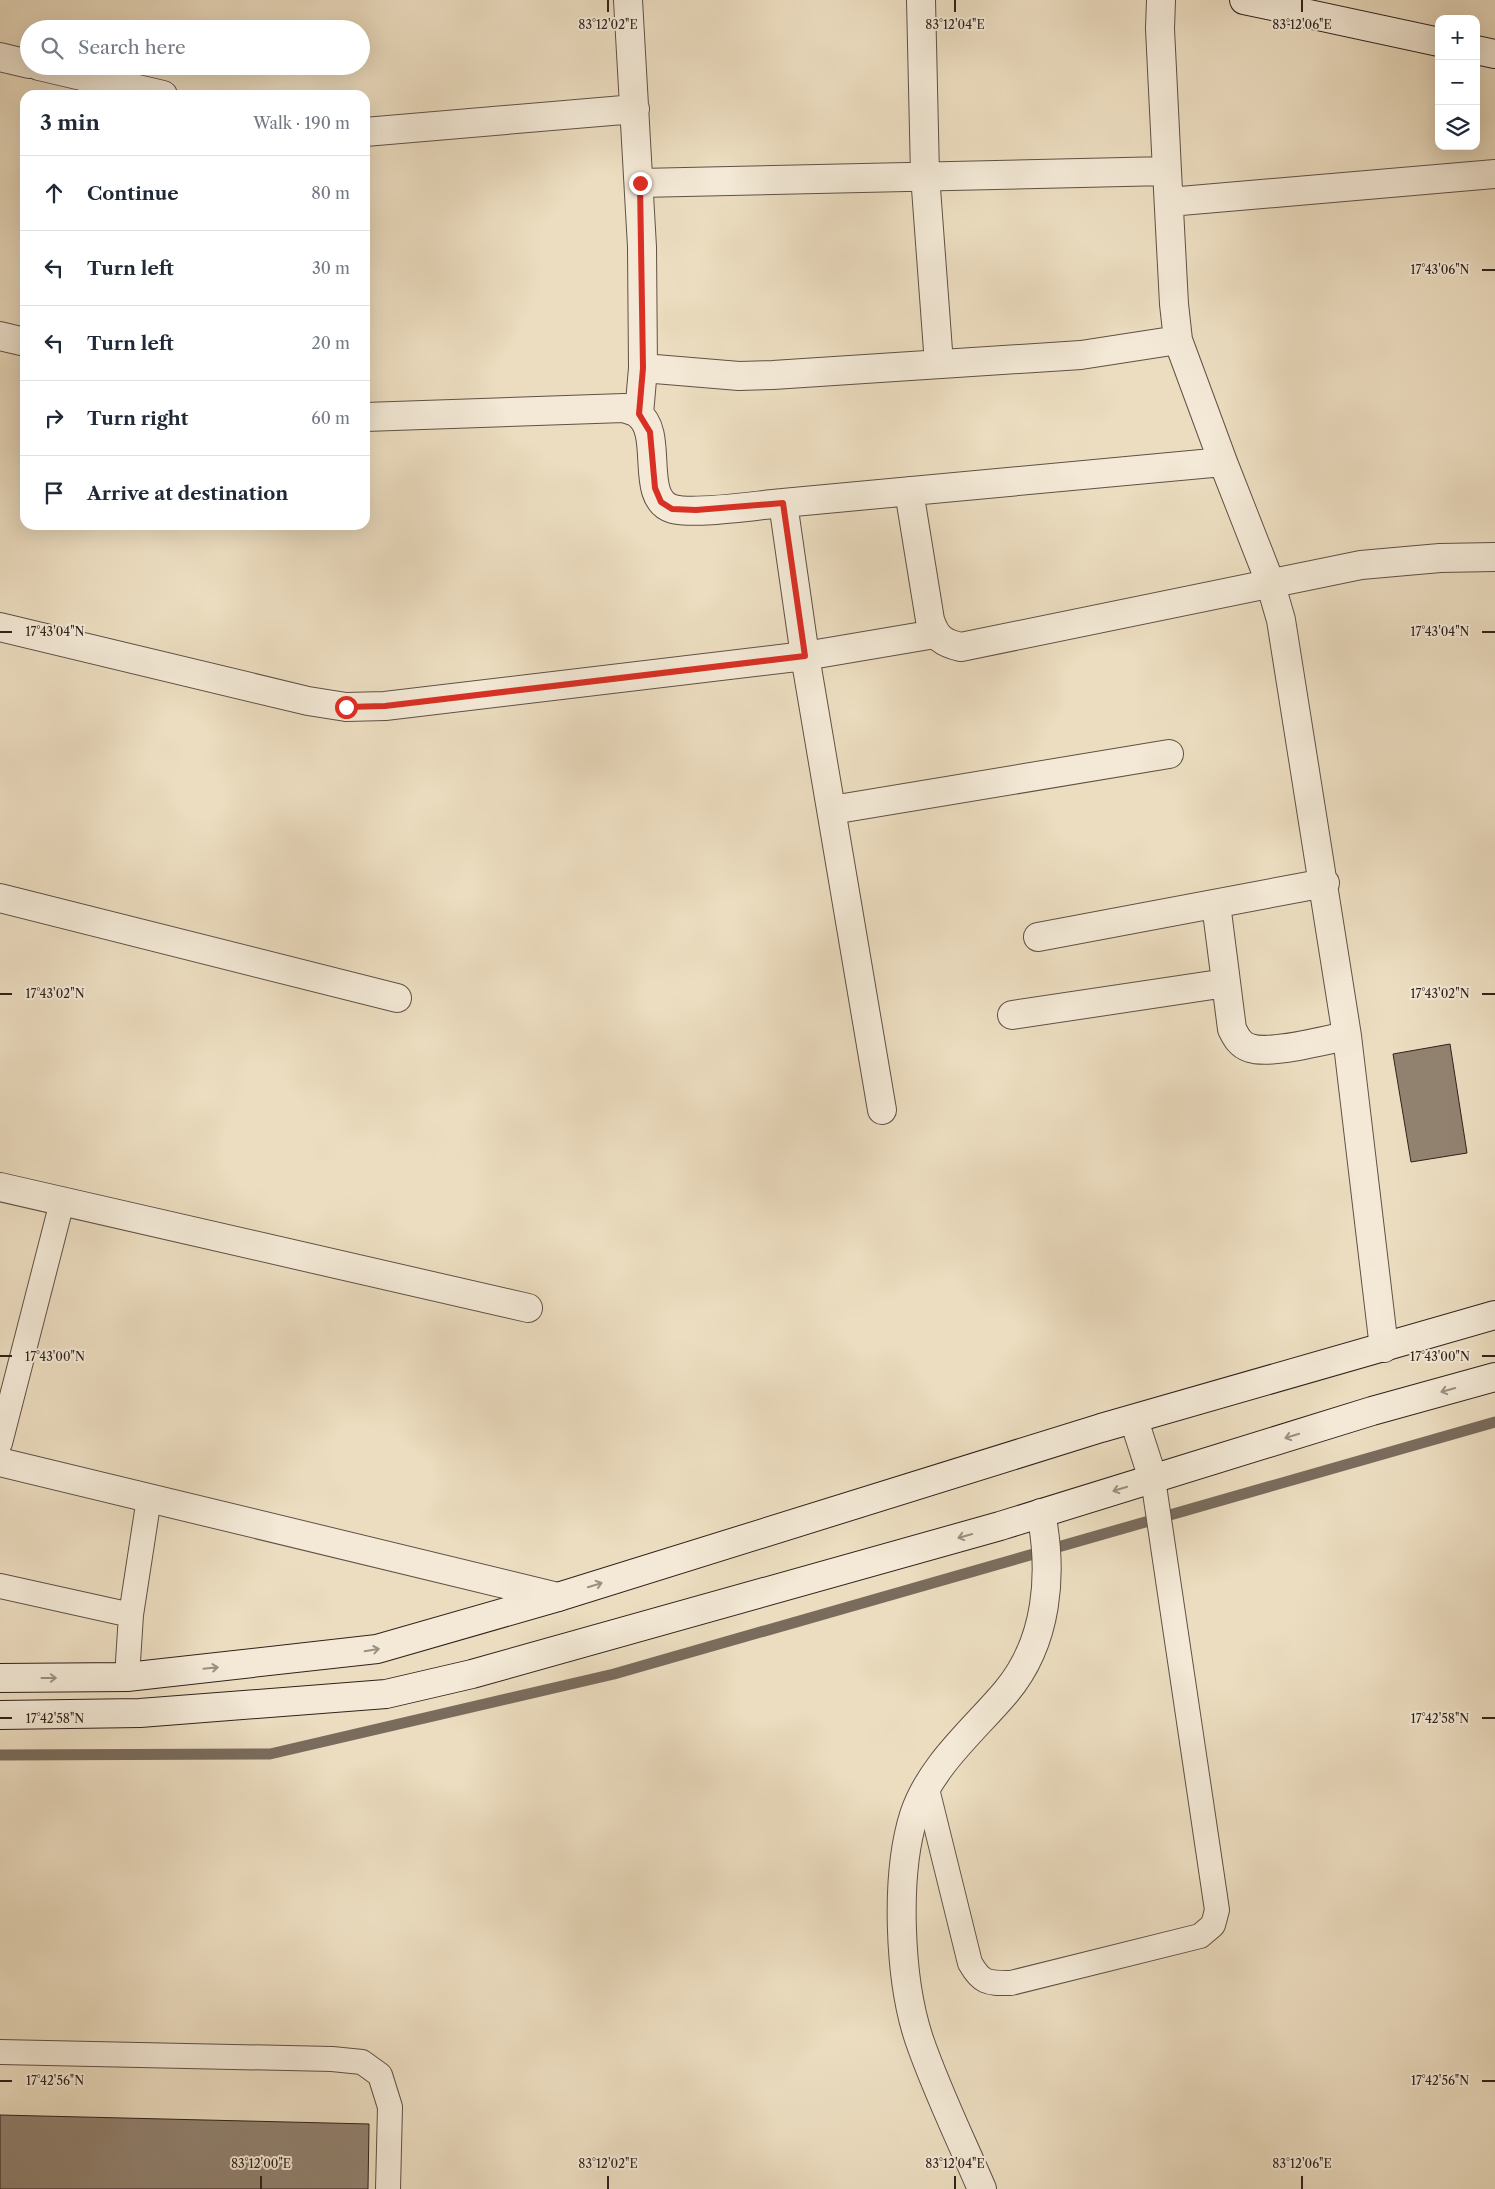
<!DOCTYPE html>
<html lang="en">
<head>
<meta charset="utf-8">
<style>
  body { margin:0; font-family:"Libre Caslon Text",serif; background:#f6f6f7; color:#1f2937 }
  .controls { position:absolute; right:15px; top:15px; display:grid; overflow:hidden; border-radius:10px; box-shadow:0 5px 20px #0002 }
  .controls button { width:45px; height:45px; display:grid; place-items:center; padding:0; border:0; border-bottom:1px solid #e0e1e3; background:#fff; color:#1f2937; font:25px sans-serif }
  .stop { position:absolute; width:15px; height:15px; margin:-11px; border:4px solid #d93025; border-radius:50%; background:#fff }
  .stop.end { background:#d93025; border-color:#fff; box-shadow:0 1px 5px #0008 }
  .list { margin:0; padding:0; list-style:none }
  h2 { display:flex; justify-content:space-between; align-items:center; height:65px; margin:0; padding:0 20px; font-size:21px }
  h2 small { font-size:16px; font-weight:400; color:#747a83 }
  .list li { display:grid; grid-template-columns:32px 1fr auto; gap:15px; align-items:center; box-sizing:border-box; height:75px; padding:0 20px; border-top:1px solid #e0e1e3 }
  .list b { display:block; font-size:19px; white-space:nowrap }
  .list em { font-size:16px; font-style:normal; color:#747a83 }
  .icon { flex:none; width:28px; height:28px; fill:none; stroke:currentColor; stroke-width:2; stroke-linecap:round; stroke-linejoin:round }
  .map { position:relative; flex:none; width:1495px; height:2189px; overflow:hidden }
  .search { position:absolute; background:#fff; box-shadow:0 5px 20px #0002; left:20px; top:20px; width:350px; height:55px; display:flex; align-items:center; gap:12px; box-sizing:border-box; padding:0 18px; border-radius:28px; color:#747a83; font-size:19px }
  .panel { position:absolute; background:#fff; box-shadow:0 5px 20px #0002; left:20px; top:90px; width:350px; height:440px; border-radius:15px }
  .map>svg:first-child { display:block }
</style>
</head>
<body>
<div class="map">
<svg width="1495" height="2189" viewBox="0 0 1495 2189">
  <rect width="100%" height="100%" fill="#ecddc0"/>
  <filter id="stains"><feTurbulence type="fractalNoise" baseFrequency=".004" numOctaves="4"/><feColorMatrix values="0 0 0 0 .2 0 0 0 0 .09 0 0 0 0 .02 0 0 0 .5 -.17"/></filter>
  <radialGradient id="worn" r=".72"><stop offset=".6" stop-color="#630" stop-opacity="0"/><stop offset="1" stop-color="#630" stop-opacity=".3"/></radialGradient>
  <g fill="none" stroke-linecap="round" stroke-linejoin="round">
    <path stroke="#7a6c5d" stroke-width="11" d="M0,1755l270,-1 344,-80 881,-252"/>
  </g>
  <path fill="#928371" stroke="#30221c" d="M1450,1044l17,109 -56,9 -18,-108z
    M0,2115l369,9 -1,65h-368z"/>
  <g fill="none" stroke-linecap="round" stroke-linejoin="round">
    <g stroke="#5f5145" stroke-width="26">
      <path id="lane" d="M0,1443l62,-241
        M0,1586l131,29
        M127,1677l4,-62 18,-117
        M927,1789l43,174c12,21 18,20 41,20l189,-47 13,-11 4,-15 -64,-431
        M0,2052l332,7 30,3 18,13 10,32 -2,82"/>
    </g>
    <g stroke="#5f5145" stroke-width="30">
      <path id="street" d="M628,0l14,247 1,121 -4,46
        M921,0l4,175 14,189
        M1161,0l-1,29 7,142 7,133 4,36 45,122 47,120 11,38 66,416 37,312
        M0,57l29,7
        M39,66l124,29
        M365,132l270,-23
        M640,183l527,-12
        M1169,202l326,-28
        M0,336l25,6
        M643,368l96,8 34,-1 308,-20 97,-15
        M365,417l259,-9c4,2 11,3 14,6 27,19 0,85 35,95 22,6 85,-4 110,-6l22,153 77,454
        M909,491l21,129c6,18 13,23 31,27l400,-82 79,-7 55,-1
        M783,503l440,-41
        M0,627l308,74 38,6 39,-1 420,-50 130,-22
        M832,810l337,-56
        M0,898l397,100
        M1216,904l16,125c4,8 8,16 18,19 21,7 74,-8 97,-12
        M1038,937l287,-54
        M1012,1015l214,-32
        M0,1187l528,121
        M1134,1420l19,59
        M0,1462l558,135
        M982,2189c-21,-49 -46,-100 -63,-150 -20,-60 -24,-164 -5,-224 16,-49 60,-85 92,-123 42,-50 47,-118 35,-179"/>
    </g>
    <g stroke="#30221c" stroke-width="30">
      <path id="secondary" d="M1244,0l195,42
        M1476,50l19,4
        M0,1678l127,-1 250,-28 181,-52 543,-169 394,-113
        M0,1715l140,-2 246,-19 86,-20 528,-148 372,-115 123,-34"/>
    </g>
    <use href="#lane" stroke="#f3e9d6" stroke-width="24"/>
    <use href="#street" stroke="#f3e9d6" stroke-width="28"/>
    <use href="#secondary" stroke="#f3e9d6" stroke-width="28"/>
  </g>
  <defs><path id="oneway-shaft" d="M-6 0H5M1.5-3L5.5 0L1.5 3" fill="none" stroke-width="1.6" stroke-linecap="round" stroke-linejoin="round" transform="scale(1.25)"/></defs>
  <g stroke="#9b8f82">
    <use href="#oneway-shaft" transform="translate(1448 1390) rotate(164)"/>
    <use href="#oneway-shaft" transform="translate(1292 1436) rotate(163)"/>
    <use href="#oneway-shaft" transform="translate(1120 1489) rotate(163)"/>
    <use href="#oneway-shaft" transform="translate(965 1536) rotate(164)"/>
    <use href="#oneway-shaft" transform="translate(595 1585) rotate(-17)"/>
    <use href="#oneway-shaft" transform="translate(372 1650) rotate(-9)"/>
    <use href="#oneway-shaft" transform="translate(211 1668) rotate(-6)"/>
    <use href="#oneway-shaft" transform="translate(49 1678)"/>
  </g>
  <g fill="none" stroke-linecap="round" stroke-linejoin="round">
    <path stroke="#d93025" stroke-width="6" d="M346,707l39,-1 420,-50 -22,-153 -87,7 -24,-1 -11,-7 -6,-14 -5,-56 -11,-18 4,-46 -3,-185"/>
  </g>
  <path fill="none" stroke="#30221c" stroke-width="2" d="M608,0v12M955,0v12M1302,0v12M1482,270h13M0,632h12M1482,632h13M0,994h12M1482,994h13M0,1356h12M1482,1356h13M0,1718h12M1482,1718h13M0,2081h12M1482,2081h13M261,2176v13M608,2176v13M955,2176v13M1302,2176v13"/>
  <g font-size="12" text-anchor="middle" fill="#30221c" stroke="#f3e9d6" stroke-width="4" stroke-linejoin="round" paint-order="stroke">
    <text x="608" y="29">83°12'02"E</text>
    <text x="955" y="29">83°12'04"E</text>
    <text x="1302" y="29">83°12'06"E</text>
    <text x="1440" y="274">17°43'06"N</text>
    <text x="55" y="636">17°43'04"N</text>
    <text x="1440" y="636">17°43'04"N</text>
    <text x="55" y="998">17°43'02"N</text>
    <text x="1440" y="998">17°43'02"N</text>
    <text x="55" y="1361">17°43'00"N</text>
    <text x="1440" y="1361">17°43'00"N</text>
    <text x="55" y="1723">17°42'58"N</text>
    <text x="1440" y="1723">17°42'58"N</text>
    <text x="55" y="2085">17°42'56"N</text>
    <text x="1440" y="2085">17°42'56"N</text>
    <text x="261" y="2168">83°12'00"E</text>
    <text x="608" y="2168">83°12'02"E</text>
    <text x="955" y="2168">83°12'04"E</text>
    <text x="1302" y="2168">83°12'06"E</text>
  </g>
  <rect width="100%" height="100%" filter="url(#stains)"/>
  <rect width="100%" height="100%" fill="url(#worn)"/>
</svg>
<div class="controls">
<button>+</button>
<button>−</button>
<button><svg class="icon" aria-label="layers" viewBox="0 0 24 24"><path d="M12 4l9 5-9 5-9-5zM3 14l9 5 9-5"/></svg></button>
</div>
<div class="stop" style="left:346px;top:707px"></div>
<div class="stop end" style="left:640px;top:183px"></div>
<div class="search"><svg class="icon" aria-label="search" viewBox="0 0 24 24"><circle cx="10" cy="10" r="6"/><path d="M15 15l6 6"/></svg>Search here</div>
<section class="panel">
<h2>3 min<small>Walk · 190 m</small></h2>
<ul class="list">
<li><svg class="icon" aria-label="ahead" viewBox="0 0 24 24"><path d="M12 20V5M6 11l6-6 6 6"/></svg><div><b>Continue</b></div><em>80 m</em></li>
<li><svg class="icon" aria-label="left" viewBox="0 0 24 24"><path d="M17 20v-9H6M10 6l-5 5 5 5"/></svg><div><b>Turn left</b></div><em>30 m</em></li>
<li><svg class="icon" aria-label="left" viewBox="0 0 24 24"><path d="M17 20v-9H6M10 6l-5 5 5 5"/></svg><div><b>Turn left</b></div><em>20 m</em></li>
<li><svg class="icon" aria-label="right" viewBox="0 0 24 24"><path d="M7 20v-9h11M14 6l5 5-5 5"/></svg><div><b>Turn right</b></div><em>60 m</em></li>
<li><svg class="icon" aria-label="arrive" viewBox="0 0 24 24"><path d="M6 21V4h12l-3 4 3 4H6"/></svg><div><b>Arrive at destination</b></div></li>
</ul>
</section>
</div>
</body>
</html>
